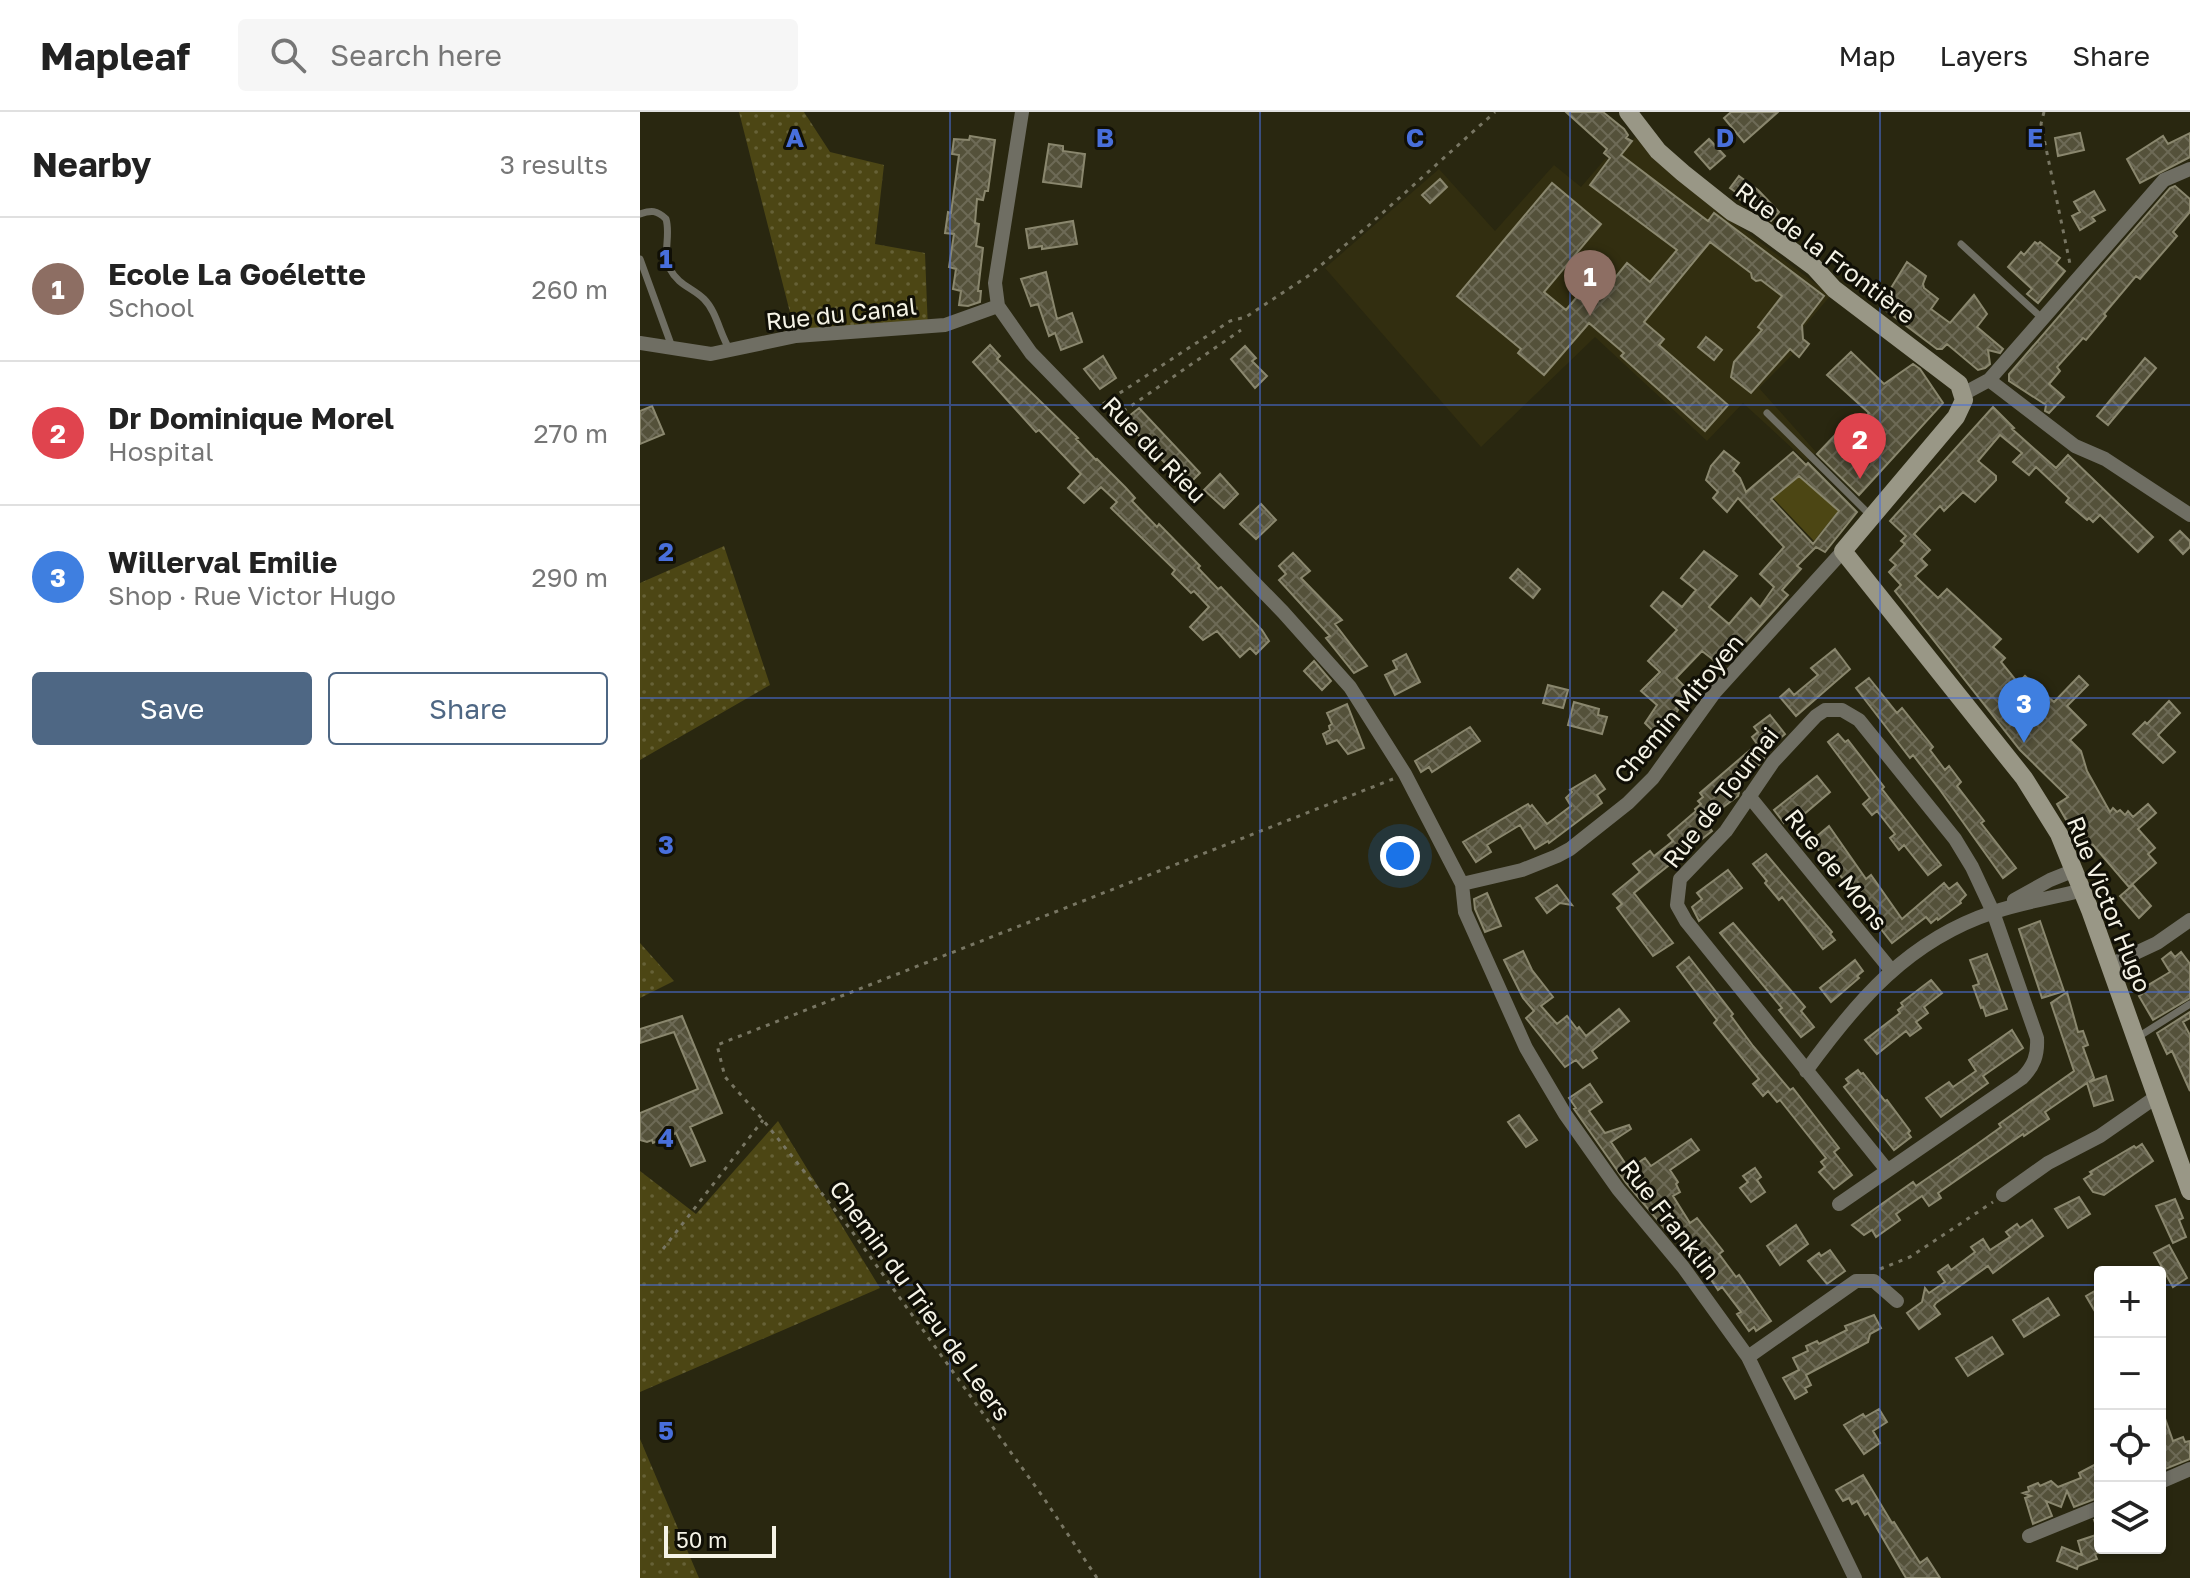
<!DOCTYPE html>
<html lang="en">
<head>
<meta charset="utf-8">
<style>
  body { margin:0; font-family:"Golos Text",sans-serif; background:#f6f6f6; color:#222 }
  .controls { position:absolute; right:24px; bottom:24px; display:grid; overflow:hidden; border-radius:8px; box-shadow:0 2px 6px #0004 }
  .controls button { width:72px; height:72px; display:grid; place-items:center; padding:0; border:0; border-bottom:2px solid #e0e0e0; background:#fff; color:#222; font:40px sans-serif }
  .scale { position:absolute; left:24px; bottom:20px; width:112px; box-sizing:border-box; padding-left:8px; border:4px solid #f5f3e6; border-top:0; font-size:22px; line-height:28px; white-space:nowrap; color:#f5f3e6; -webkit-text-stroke:6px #100f06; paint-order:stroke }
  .you { position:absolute; left:760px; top:744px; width:28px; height:28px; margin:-20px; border:6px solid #fff; border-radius:50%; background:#1a73e8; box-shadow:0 0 0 12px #1a73e833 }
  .badge { display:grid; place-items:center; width:52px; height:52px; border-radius:50%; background:#4e6784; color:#fff; font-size:26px; font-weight:700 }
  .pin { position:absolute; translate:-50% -66px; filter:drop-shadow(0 2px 4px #0008) }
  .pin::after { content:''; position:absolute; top:42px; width:28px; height:24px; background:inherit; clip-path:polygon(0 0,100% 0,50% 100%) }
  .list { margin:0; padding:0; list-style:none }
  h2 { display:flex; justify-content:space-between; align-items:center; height:104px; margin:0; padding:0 32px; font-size:34px }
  h2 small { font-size:26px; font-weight:400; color:#767676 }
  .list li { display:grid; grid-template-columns:52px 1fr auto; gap:24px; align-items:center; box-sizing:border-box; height:144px; padding:0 32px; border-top:2px solid #e0e0e0 }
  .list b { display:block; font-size:30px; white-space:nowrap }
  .list p { margin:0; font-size:26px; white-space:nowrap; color:#767676 }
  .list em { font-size:26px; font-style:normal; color:#767676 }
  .actions { display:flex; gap:16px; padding:24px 32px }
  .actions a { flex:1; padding:18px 0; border:2px solid #4e6784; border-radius:8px; text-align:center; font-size:28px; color:#4e6784 }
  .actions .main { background:#4e6784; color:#fff }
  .icon { flex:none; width:44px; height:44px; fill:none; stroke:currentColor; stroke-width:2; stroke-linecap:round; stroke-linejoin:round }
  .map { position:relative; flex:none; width:1550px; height:1466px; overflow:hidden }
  header { display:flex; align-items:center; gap:48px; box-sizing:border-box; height:112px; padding:0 40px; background:#fff; border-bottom:2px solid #e0e0e0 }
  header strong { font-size:38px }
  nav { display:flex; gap:44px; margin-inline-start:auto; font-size:28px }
  .search { width:560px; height:72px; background:#f6f6f6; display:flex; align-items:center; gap:20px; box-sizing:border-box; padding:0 28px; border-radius:8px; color:#767676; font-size:30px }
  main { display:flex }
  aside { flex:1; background:#fff }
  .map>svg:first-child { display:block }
</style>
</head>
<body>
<header>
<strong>Mapleaf</strong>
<div class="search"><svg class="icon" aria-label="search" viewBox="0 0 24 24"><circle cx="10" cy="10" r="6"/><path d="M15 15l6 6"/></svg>Search here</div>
<nav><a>Map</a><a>Layers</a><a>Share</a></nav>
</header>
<main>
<aside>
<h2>Nearby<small>3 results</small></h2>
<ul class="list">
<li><span class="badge" style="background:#8d6e63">1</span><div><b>Ecole La Goélette</b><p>School</p></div><em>260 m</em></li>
<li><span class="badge" style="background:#e0444e">2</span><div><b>Dr Dominique Morel</b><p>Hospital</p></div><em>270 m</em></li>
<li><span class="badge" style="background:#3f7fe0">3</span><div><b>Willerval Emilie</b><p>Shop · Rue Victor Hugo</p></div><em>290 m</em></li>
</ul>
<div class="actions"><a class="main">Save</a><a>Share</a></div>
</aside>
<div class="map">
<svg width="1550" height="1466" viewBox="0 0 1550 1466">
  <defs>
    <pattern id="grass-dots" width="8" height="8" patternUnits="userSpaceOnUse" patternTransform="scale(2)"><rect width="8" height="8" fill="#4c4614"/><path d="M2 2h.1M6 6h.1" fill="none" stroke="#666136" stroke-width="1.8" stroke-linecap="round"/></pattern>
    <pattern id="building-cross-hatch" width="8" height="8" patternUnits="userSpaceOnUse" patternTransform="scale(2)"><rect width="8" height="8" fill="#54513a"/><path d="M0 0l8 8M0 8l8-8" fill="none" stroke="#6d6a56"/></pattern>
  </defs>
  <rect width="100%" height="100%" fill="#292710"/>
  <path fill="#322e10" d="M995,25l66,61 130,97 -45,53 7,6 -34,34 57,64 -10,9 -63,-58 -36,38 -112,-104 -114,110 -156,-179 114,-99 56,62 59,-66 27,22 25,-29 4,4 12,-8z"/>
  <path fill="url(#grass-dots)" d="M99,0h65l26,40 54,13 -9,79 50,9 3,78 -132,5z
    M84,434l46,139 -130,75v-177z
    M0,831l34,38 -34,17z
    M138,1009l102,167 -240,104v-221l56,43z
    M0,1327l59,139h-59z"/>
  <path fill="#4c4614" d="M1159,363l40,35 -25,31 -41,-43z"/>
  <path fill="url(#building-cross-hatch)" stroke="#8a876e" stroke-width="2" fill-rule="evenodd" d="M926,0h37l21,17 4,6 -2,3 6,3 -11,14 87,66 6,-8 110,83 -22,29 1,14 6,5 -10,13 -9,-8 -39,44 -20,-16 3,-15 28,-32 -4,-3 24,-31 -21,-16 -5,1 -4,-3 -1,-5 -41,-31 -66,80 20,17 -5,6 69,60 -23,26 -84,-75 3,-3 -35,-30 -45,52 -26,-22 3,-4 -64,-53 95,-113 49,41 -57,68 22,18 27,-32 13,11 21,-26 23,19 27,-32 -87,-65 20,-27 -6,-5 3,-4z
    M1091,0h47l-34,30 -20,-24z
    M1440,21l4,17 -26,6 -3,-18z
    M1550,21v24l-50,26 -13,-24 36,-23 5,8z
    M330,24l25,4 -7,51h-3l-2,9 -6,-1 -2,24 4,1 -3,22 7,2 -5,43h3l-1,11 -12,4 -9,-1 2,-14 -8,-2 3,-20 -7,-2 5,-33 -9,-1 3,-21 3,1 8,-58 -7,-1 2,-15 15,1z
    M1069,27l16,17 -15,13 -15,-17z
    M409,32l14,2v5l22,3 -4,33 -38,-5z
    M1099,64l19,14 21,22 -8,9 -36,-25 2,-3 -7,-5z
    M800,67l7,8 -17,16 -8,-8z
    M1535,74l15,13v13l-17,20 4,4 -37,43 -4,-3 -32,38 2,2 -20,24 -3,-2 -26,29 3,4 -11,13 15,13 -15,16 -4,-2 1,-6 -37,-24v-7l161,-186z
    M1454,79l11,19 -13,7 3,4 -15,9 -8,-14 8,-4 -6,-10z
    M433,109l4,23 -35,5v-3l-13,2 -3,-19z
    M1395,130l3,2 2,-2 20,16 -4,5 9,8 -27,32 -11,-9 5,-5 -24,-22 13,-15 3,3z
    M1267,150l19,14 -3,8 1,4 14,11 -7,10 19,14 24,-28 13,19 -10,13 26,22 -3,4 -12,-3 2,14 -5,4 -7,2 -31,-26 -5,5h-5l-57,-43z
    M406,160l11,47 15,-6 10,29 -21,8 -6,-17 -6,3 -11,-32 -7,2 -10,-27z
    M1066,225l16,13 -8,10 -16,-13z
    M350,233l10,11 -3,3 81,79 -2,1 20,21 1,-1 29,29 9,10 -3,3 25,26 2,-3 41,42 -2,2 20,21 3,-2 41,43 7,11 -13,13 -6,-6 -10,9 -23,-26 -14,9 -13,-13 19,-20 -15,-16 -3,2 -19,-19 3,-4 -64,-62 6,-6 -16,-15 -17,16 -16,-15 13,-14 -42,-44 -3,2 -63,-70z
    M605,234l11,12 -4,3 15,15 -12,12 -24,-29z
    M1211,240l33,32 29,-20 7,5 23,34 -84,92 -42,-41 21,-22 3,3 5,-6 5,3 18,-19 -42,-38z
    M463,244l13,22 -16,11 -16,-20z
    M1505,246l11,10 -48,57 -11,-9z
    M12,294l12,28 -24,10v-33z
    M1353,295l21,21 -2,1 44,39 12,-13 85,82 -15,15 -38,-37 -7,7 -4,-4 -2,2 -21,-18 3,-4 -33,-31 -7,8 -16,-13 9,-9 -22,-18 -22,26 18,15v4l-21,22 -12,-10 -19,19 -4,-5 -26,28 16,16 -9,9 6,6 -12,11 23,22 9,-9 54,50 -8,8 12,11 -4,4 17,21 7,-7 29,26 25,-26 9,9 -21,21 19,19 -16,15 11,11 6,20 23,41 3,-4 4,4 3,-2 5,5 3,-4 5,6 15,-13 8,9 -18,16 17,19 -7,6 8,9 -27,24 -36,-42 -9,6 -27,-47 11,-7 -48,-47 -125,-159 6,-6 -12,-13 7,-7 -6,-5 15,-16 -4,-3 5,-5 -16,-15z
    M499,296l61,65 -13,13 -63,-66z
    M1084,339l15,12 -6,8 7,7 6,14 47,-40 13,13 2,-2 49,49 -32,40 -9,-5 -19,19 4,3 -19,21 6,5 -45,50 -8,-8 -20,24 -13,-10 -26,27 15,15 -15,15 2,2 -18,28 -15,-15 12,-18 -16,-14 19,-19 -12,-11 29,-31 -26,-24 12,-14 19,15 14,-17 -15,-12 23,-27 33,25 -28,31 20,17 22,-26 9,9 14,-20 -14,-13 24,-27 -46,-49 -11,14 -14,-14 5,-6 -12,-12 5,-14zM1159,364l40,35 -26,33 -42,-45z
    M580,362l18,20 -14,14 -20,-18z
    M621,392l15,16 -20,19 -16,-15z
    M1540,419l10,10v6l-7,7 -13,-14z
    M653,441l17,18 -9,7 41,42 -7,4 32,42 -13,7 -28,-35 4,-2 -51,-56 7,-6 -7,-8z
    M878,457l22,20 -7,9 -23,-20z
    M1195,537l15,20 -54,47 -16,-19 9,-8 5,6 24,-20 -7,-7z
    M766,542l14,28 -25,13 -10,-20 12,-6 -4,-8z
    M674,549l17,20 -9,9 -18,-19z
    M1229,566l28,35 5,-5 31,39 -3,3 15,20 4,-4 12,16 -4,4 27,35 -3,2 35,45 -13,10 -63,-88 -27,-35 -3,3 -54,-70z
    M908,573l20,5 -5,18 -20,-5z
    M1529,589l11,12 -22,22 17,17 -12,11 -30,-29 12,-12 2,2z
    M934,590l25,7 -1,6 9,2 -5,17 -34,-9z
    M707,592l17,44 -16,6 -11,-14 -10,4 -4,-10 7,-4 -1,-4 3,-2 -5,-11z
    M1130,603l15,19 -21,18 2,3 -6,9 -27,20 6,9 -1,3 -33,25 7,10 -78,62 39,50 -20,13 -36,-48 5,-4 -9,-10 27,-22 -7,-8 17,-13 4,5 19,-15 -5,-6 28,-24 -1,-2 6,-5 -3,-3 5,-4 -3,-4 57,-49 -5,-7 6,-5 -4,-5z
    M830,615l10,14 -48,31 -3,-5 -8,5 -6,-11z
    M1198,622l7,8 3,-2 36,47 -2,2 59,76 -13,10 -24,-30 -5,5 -9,-12 5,-4 -18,-23 -5,4 -9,-11 7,-6 -42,-56z
    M955,663l10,14 -8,6 5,8 -53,40 -1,-2 -13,8 -15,-24 -33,20 4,7 -15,10 -13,-20 65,-38 2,3 2,-2 15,19 24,-18 -5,-8 6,-6 -2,-2z
    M1177,664l13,16 -34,29 -4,-5 -8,7 -10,-13z
    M1189,714l37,53 5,-4 31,44 42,-36 5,6 8,-6 9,12 -6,6 1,2 -23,17 -1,-2 -6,5 -5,-6 -34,26 -22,-28 2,-2 -61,-72z
    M1126,742l66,78 -2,2 5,6 -12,9 -41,-52 -3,3 -14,-17 2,-2 -14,-17z
    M1088,758l14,18 -43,33 -7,-14 10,-8 -5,-6z
    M917,773l15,20 -12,-2 -13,10 -11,-15z
    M1493,773l18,21 -12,12 -19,-22z
    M847,781l14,33 -16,6 -10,-23 -1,-10z
    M1400,809l24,70 -22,7 -23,-69z
    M1093,811l72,84 -4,4 13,16 -13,10 -22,-27 3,-2 -62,-75z
    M883,839l9,19 21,27 -12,9 16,18 10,-8 10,13 2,-2 7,9 33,-27 10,12 -37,30 5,7 -14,10 -7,-8 -11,7 -39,-49 8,-7 -11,-13 -19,-38z
    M1531,840l4,5 6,-5 9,12v34l-37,22 -14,-24 3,-2 -2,-4 30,-18 -8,-13z
    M1347,842l20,55 -21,7 -3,-9 -2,1 -8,-22 6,-2 -9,-24z
    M1049,845l44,57 -2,2 22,30 37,44 3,-2 46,60 -5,4 18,23 -18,14 -15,-17 6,-5 -4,-5 5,-4 -46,-58 -3,2 -9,-11 -5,5 -10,-12 6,-5 -45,-56 3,-3 -40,-53z
    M1215,848l8,11 -6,5 2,2 -28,24 -11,-14z
    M1291,868l11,13 -18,14 4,6 -12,9 5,6 -11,8 -4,-5 -29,23 -12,-14 35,-27 -2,-3 5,-4 -2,-3z
    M1427,880l11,40 5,-1 5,14 -5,2 11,31 -5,4 17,-6 7,24 -19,6 -7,-23 -42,29 4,7 -25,17 -1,-2 -85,59 3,5 -12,8 -7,-10 -26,18 4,6 -24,17 -4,-7 -8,5 -12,-10 61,-43 3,4 60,-41 25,-18 -2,-3 75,-53 -23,-68z
    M1550,900v6l-7,4 7,13v56l-18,-40 -5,3 -10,-21z
    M42,904l40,97 -32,14 15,34 -14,5 -15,-33 -23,10 -1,-3 -5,2 -7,-2v-27l58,-24 -24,-57 -34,11v-14z
    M1372,918l11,18 -40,28 5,7 -47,34 -15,-19 23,-16 4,5 23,-16 -7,-11z
    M1218,958l3,4 2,-1 22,28 2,-1 23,31 -2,2 3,4 -17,13 -50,-63 5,-4 -3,-4z
    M950,972l12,18 -13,9 16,22 24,-8 2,4 -20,13 18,27 16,-11 6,8 40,-27 8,11 -29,20 8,12 -2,2 4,8 -7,4 17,27 7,-5 26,33 -4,3 17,23 3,-2 32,46 -15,10 -2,-4 -5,4 -12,-17 4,-2 -19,-25 -4,3 -8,-12 3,-1 -26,-36 -3,2 -13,-18 -6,4 -39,-46 -52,-74 2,-1 -7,-10z
    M879,1003l18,25 -11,7 -18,-25z
    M1502,1032l11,17 -49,34 -11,-3 -9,-13 8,-5 -2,-2 44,-26 2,2z
    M1115,1056l6,9 -4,3 8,12 -14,10 -11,-14 8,-6 -5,-6z
    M1439,1085l11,17 -22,14 -13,-19z
    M1535,1087l8,19 -4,2 7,17 -13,6 -17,-37z
    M1392,1108l11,16 -50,37 -5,-7 -52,37 -2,3 6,8 -21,15 -12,-16 15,-11 3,-14 4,5 16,-11 -7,-10 10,-7 3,5 24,-18 -4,-5 12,-8 7,11 20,-13 -4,-5 11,-8 3,4z
    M1156,1113l12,19 -28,21 -13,-19z
    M1529,1133l18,33 -14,9 -19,-34z
    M1190,1138l15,21 -18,13 -19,-23 11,-8 2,3z
    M1460,1176v32l-14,-24z
    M1408,1186l11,17 -35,22 -11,-17z
    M1234,1203l7,13 -11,6 -2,8 -62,33 5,10 -6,3 2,4 -12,7 -12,-21 16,-8 -6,-12 15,-7 -2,-5 11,-5 2,3 28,-14 -2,-4z
    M1352,1225l11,17 -35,22 -12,-18z
    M1239,1297l8,13 -14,9 7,12 -16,11 -20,-29 19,-11 2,3z
    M1522,1298l11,31 10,-4 2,5 5,-1v18l-30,12z
    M1460,1350v35l-26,10 -7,-16 -6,16 -15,-6 6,15 -19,8 -8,-26 6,-2 -8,-3 6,-2 -1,-4 10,-4 2,3 11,-5 7,6 23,-9 -2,-5z
    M1223,1363l29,48 2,-1 26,41 7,-5 13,20h-34l-38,-65 -3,2 -8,-14 -5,3 -3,-6 -6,3 -7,-11z
    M1460,1406v34l-5,2 2,5 -19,7 -1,3 -20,-8 5,-14 20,8 -4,-14 21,-7 -5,-14z"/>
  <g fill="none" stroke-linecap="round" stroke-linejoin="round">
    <path stroke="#787663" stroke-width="3" stroke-dasharray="4 6" stroke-linecap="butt" d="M1404,0l-3,12 29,140
      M463,292l127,-83 16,-4 62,-41 60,-50 127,-114
      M475,305l126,-87
      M23,1137l100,-129
      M1240,1157l30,-12 83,-55
      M457,1466l-54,-81 -192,-267 -88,-110 -38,-43 -8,-32 676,-266"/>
    <path stroke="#6f6e63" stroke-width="7" d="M0,102c11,-4 17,-4 26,5 5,16 -4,35 4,50 8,16 23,19 34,30 13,13 16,36 26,51
      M1321,132l82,75
      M0,147l32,88
      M1127,301l103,102
      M1498,925l52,-33"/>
    <path stroke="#6f6e63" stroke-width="14" d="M382,0l-27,171 3,23 33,47 252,259 67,75 55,87 57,110 3,28 61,136 39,66 53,75 65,78 65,90 107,221
      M0,231l71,11 85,-18 149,-11 53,-19
      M1349,268l86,66 30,13 85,56
      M1323,282l26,-14 175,-200 26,-11
      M1109,684l142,174
      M822,772l60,-14 35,-14 13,-7 58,-46 25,-25 62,-86 128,-141
      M1374,788l36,-20 25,-10
      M1470,853l47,-22 33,-23
      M1166,959c51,-70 102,-131 188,-159 29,-10 59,-14 89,-22
      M1363,1083l45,-32 52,-27 56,-39
      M1199,1092l183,-126c12,-12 16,-23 15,-40l-44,-126 -21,-45 -17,-28 -96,-119 -17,-10h-17l-9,6 -43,46 -47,69 -46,48 -3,26 9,16 201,249
      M1108,1245l108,-76h18l23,20
      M1520,1370l30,-13
      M1389,1424l71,-29"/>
    <path stroke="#999786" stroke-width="18" d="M988,0l30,39 25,22 49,39 25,13 57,42 20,22 125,95 5,16 -8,17 -113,134 181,227 35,56 31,76 100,281"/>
  </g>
  <path fill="none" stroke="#486fdb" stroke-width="2" stroke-opacity="0.55" d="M310,0v1466M620,0v1466M930,0v1466M1240,0v1466M0,293h1550M0,586h1550M0,880h1550M0,1173h1460M1520,1173h30"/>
  <g text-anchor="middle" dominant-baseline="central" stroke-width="6" stroke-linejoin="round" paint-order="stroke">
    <g font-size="24" fill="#f5f3e6" stroke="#100f06">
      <text transform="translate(1186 140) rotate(37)">Rue de la Frontière</text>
      <text transform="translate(201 201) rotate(-6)">Rue du Canal</text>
      <text transform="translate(515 337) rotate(46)">Rue du Rieu</text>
      <text transform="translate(1038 596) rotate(-50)">Chemin Mitoyen</text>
      <text transform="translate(1080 685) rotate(-52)">Rue de Tournai</text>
      <text transform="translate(1197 757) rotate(51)">Rue de Mons</text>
      <text transform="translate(1470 792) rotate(68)">Rue Victor Hugo</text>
      <text transform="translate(1031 1107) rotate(52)">Rue Franklin</text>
      <text transform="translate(281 1188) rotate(54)">Chemin du Trieu de Leers</text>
    </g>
  </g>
  <g font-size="26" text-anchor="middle" font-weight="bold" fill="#486fdb" stroke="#100f06" stroke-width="6" stroke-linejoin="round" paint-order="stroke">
    <text x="155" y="35">A</text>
    <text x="465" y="35">B</text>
    <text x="775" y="35">C</text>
    <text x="1085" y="35">D</text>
    <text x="1395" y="35">E</text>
    <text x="26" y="156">1</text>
    <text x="26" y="449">2</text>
    <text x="26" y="742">3</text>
    <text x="26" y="1035">4</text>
    <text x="26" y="1328">5</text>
  </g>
</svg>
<div class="controls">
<button>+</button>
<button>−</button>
<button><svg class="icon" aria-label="locate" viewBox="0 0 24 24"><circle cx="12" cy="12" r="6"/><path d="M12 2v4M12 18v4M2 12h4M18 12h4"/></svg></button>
<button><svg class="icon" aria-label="layers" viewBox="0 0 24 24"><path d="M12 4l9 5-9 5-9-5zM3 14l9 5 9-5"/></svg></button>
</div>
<div class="scale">50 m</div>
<div class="you"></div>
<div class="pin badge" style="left:950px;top:204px;background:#8d6e63">1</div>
<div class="pin badge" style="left:1220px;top:367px;background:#e0444e">2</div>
<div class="pin badge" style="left:1384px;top:631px;background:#3f7fe0">3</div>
</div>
</main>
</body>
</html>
